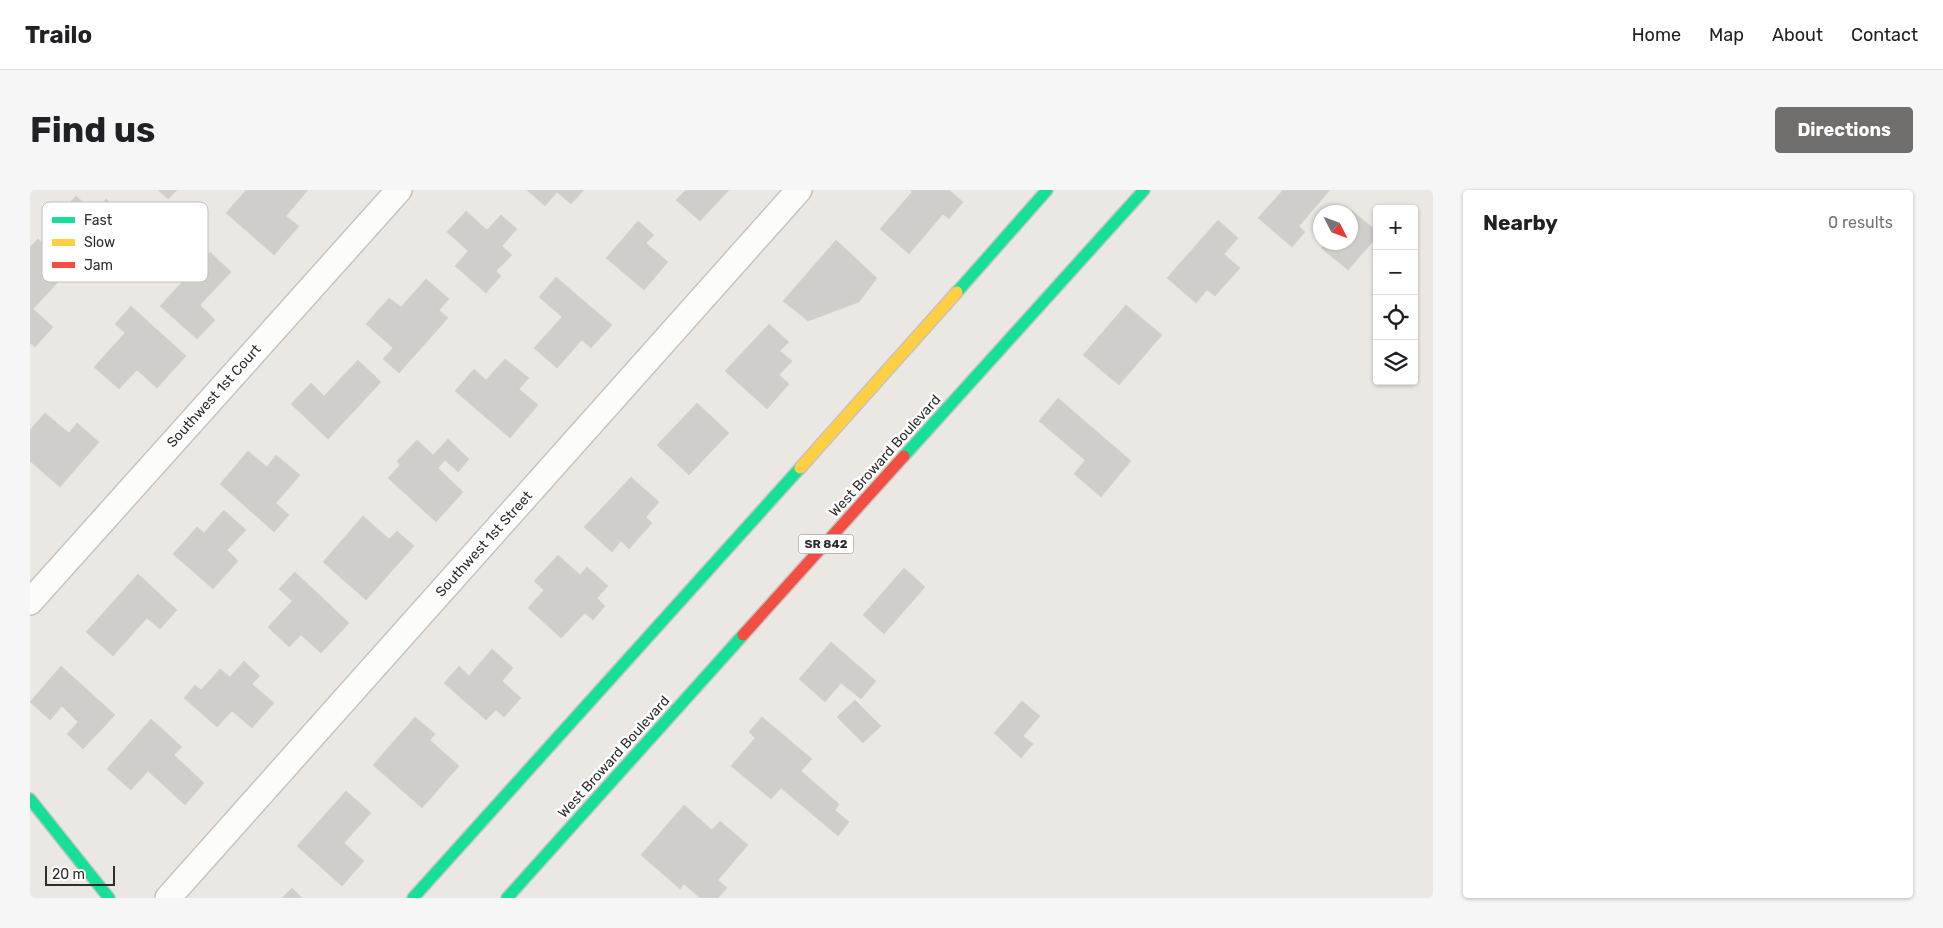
<!DOCTYPE html>
<html lang="en">
<head>
<meta charset="utf-8">
<style>
  body { margin:0; font-family:Rubik,sans-serif; background:#f6f6f6; color:#202124 }
  .controls { position:absolute; right:15px; top:15px; display:grid; overflow:hidden; border-radius:5px; box-shadow:0 1px 4px #0004 }
  .controls button { width:45px; height:45px; display:grid; place-items:center; padding:0; border:0; border-bottom:1px solid #e0e0e0; background:#fff; color:#202124; font:25px sans-serif }
  .compass { position:absolute; left:1283px; top:15px; width:45px; height:45px; border-radius:50%; background:#fff; box-shadow:0 1px 4px #0004; rotate:132deg }
  .scale { position:absolute; left:15px; bottom:12px; width:70px; box-sizing:border-box; padding-left:5px; border:2px solid #2d2d2d; border-top:0; font-size:14px; line-height:18px; white-space:nowrap; color:#2d2d2d; -webkit-text-stroke:4px #fff; paint-order:stroke }
  .list { margin:0; padding:0; list-style:none }
  h2 { display:flex; justify-content:space-between; align-items:center; height:65px; margin:0; padding:0 20px; font-size:21px }
  h2 small { font-size:16px; font-weight:400; color:#757577 }
  .icon { flex:none; width:28px; height:28px; fill:none; stroke:currentColor; stroke-width:2; stroke-linecap:round; stroke-linejoin:round }
  .map { position:relative; flex:none; width:1403px; height:708px; overflow:hidden; border-radius:5px }
  header { display:flex; align-items:center; gap:30px; box-sizing:border-box; height:70px; padding:0 25px; background:#fff; border-bottom:1px solid #e0e0e0 }
  header strong { font-size:24px }
  nav { display:flex; gap:28px; margin-inline-start:auto; font-size:18px }
  .intro { display:flex; align-items:center; justify-content:space-between; box-sizing:border-box; height:120px; padding:0 30px }
  h1 { margin:0; font-size:35px }
  .button { padding:12px 22px; border-radius:5px; background:#706e6d; color:#fff; font-size:18px; font-weight:700 }
  main { display:flex; gap:30px; padding:0 30px }
  aside { flex:1; background:#fff; border-radius:5px; box-shadow:0 1px 4px #0004 }
  .map>svg:first-child { display:block }
</style>
</head>
<body>
<header>
<strong>Trailo</strong>
<nav><a>Home</a><a>Map</a><a>About</a><a>Contact</a></nav>
</header>
<div class="intro"><h1>Find us</h1><a class="button">Directions</a></div>
<main>
<div class="map">
<svg width="1403" height="708" viewBox="0 0 1403 708">
  <rect width="100%" height="100%" fill="#ebe8e4"/>
  <path fill="#d0cecb" stroke="#d6d4d0" d="M128,0h19l-9,9z
    M216,0h62l-22,26 13,10 -25,29 -48,-42z
    M497,0h57l-13,14 -14,-12 -12,14z
    M656,0h43l-29,31 -24,-21z
    M880,0h39l14,12 -14,17 -6,-5 -34,40 -29,-25 32,-37z
    M1253,0h47l-31,36 6,6 -13,15 -34,-29z
    M46,6l18,16 12,-13 30,28 -24,27 5,5 -16,17 -53,-50z
    M436,21l21,19 14,-15 16,14 -15,17 10,9 -16,16 5,5 -15,17 -31,-27 13,-15 -21,-19z
    M1322,21l25,20v6l-29,33 -27,-22 4,-6h25v-29z
    M1188,30l20,18 -14,16 16,14 -25,28 -8,-6 -11,13 -29,-25z
    M608,31l16,14 -8,8 22,19 -24,28 -38,-32z
    M8,49l24,22 -12,14 8,7 -25,27 20,18 -18,20 -5,-4v-96z
    M806,50l41,38 -18,24 -51,19 -25,-20z
    M180,62l21,20 -31,33 15,15 -18,19 -37,-33z
    M526,87l56,48 -21,23 -9,-8 -25,28 -23,-20 28,-31 -23,-20z
    M396,89l23,20 -10,11 9,8 -49,55 -16,-14 10,-11 -27,-24 23,-26 12,9z
    M1096,115l36,30 -43,50 -36,-30z
    M101,116l55,50 -29,32 -20,-18 -18,19 -25,-22 31,-34 -10,-9z
    M739,134l20,18 -9,9 12,10 -13,14 10,9 -22,25 -42,-38z
    M475,169l24,19 -10,11 19,16 -28,33 -55,-47 19,-22 12,11z
    M328,170l23,22 -53,57 -37,-35 20,-21 13,13z
    M1028,208l73,63 -30,36 -27,-23 11,-14 -46,-39z
    M667,213l32,30 -40,42 -32,-30z
    M15,223l24,20 8,-10 22,19 -39,45 -30,-26v-31z
    M418,249l21,20 -11,13 -13,-12 -7,8 25,24 -27,30 -48,-44 12,-13 -3,-4 20,-21 16,15z
    M218,261l19,16 9,-12 24,20 -24,28 13,12 -15,17 -54,-48z
    M601,287l28,25 -13,15 6,6 -23,26 -8,-8 -9,11 -28,-25z
    M194,320l22,20 -19,20 11,11 -25,28 -40,-35 24,-27 7,6z
    M333,326l26,23 8,-8 17,15 -48,54 -43,-38z
    M528,365l22,20 7,-8 21,19 -11,12 8,8 -12,14 -8,-7 -24,25 -33,-30 16,-18 -10,-9z
    M874,378l21,19 -41,47 -21,-19z
    M265,382l54,51 -28,30 -20,-18 -12,12 -21,-20 24,-26 -13,-12z
    M108,384l39,36 -17,19 -13,-11 -34,38 -27,-24z
    M801,452l45,39 -15,18 -20,-16 -16,19 -26,-23z
    M462,459l21,19 -11,13 19,17 -17,19 -8,-7 -10,10 -42,-37 15,-17 10,10z
    M214,471l16,15 -8,8 22,19 -22,25 -20,-17 -15,16 -33,-29 11,-13 6,5 19,-21 10,8z
    M31,476l54,49 -32,34 -16,-15 11,-12 -16,-16 -12,14 -20,-18z
    M825,510l26,26 -18,17 -26,-26z
    M992,511l18,15 -17,20 10,8 -12,14 -27,-25z
    M385,527l20,17 -5,6 29,26 -37,42 -49,-43z
    M732,527l50,42 -11,12 38,33 -4,6 14,12 -11,14 -57,-48 -10,11 -40,-33 24,-28 -6,-6z
    M121,529l31,28 -8,8 30,28 -19,22 -37,-34 -17,19 -24,-21z
    M316,601l25,22 -27,30 20,18 -22,25 -45,-40z
    M654,615l28,25 8,-9 28,24 -30,35 9,8 -9,10h-18l-16,-14 -4,5 -39,-34z
    M262,698l10,10h-20z"/>
  <g fill="none" stroke-linecap="round" stroke-linejoin="round">
    <g stroke="#c5c4c4" stroke-width="28">
      <path id="street" d="M0,412l369,-412
        M138,708l631,-708"/>
    </g>
    <g stroke="#c5c4c4" stroke-width="14">
      <path id="fast" d="M927,102l90,-102
        M874,266l240,-266
        M0,609l79,99
        M383,708l387,-430
        M477,708l236,-263"/>
    </g>
    <g stroke="#c5c4c4" stroke-width="14">
      <path id="slow" d="M770,278l157,-176"/>
    </g>
    <g stroke="#c5c4c4" stroke-width="14">
      <path id="jam" d="M713,445l161,-179"/>
    </g>
    <use href="#street" stroke="#fcfcfb" stroke-width="25"/>
    <use href="#fast" stroke="#16e098" stroke-width="11"/>
    <use href="#slow" stroke="#ffcf43" stroke-width="11"/>
    <use href="#jam" stroke="#f24e42" stroke-width="11"/>
  </g>
  <g text-anchor="middle" dominant-baseline="central" stroke-width="5" stroke-linejoin="round" paint-order="stroke">
    <rect fill="#fff" stroke="#6c6c6c" stroke-width="1" x="768.5" y="344.5" width="55" height="19" rx="4"/>
    <g font-size="12" font-weight="bold" fill="#2d2d2d">
      <text x="796" y="354">SR 842</text>
    </g>
    <g font-size="14" fill="#2d2d2d" stroke="#fff">
      <text transform="translate(184 206) rotate(-48)">Southwest 1st Court</text>
      <text transform="translate(855 266) rotate(-48)">West Broward Boulevard</text>
      <text transform="translate(454 354) rotate(-48)">Southwest 1st Street</text>
      <text transform="translate(584 567) rotate(-48)">West Broward Boulevard</text>
    </g>
  </g>
  <rect x="12" y="12" width="166" height="80" rx="8" fill="#fff" stroke="#c0c0c0" stroke-width="1"/>
  <rect x="22" y="27" width="23" height="6" fill="#16e098"/>
  <rect x="22" y="49" width="23" height="7" fill="#ffcf43"/>
  <rect x="22" y="72" width="23" height="6" fill="#f24e42"/>
  <g font-size="14" fill="#2d2d2d">
    <text x="54" y="35">Fast</text>
    <text x="54" y="57">Slow</text>
    <text x="54" y="80">Jam</text>
  </g>
</svg>
<div class="controls">
<button>+</button>
<button>−</button>
<button><svg class="icon" aria-label="locate" viewBox="0 0 24 24"><circle cx="12" cy="12" r="6"/><path d="M12 2v4M12 18v4M2 12h4M18 12h4"/></svg></button>
<button><svg class="icon" aria-label="layers" viewBox="0 0 24 24"><path d="M12 4l9 5-9 5-9-5zM3 14l9 5 9-5"/></svg></button>
</div>
<svg class="compass" viewBox="-18 -18 36 36"><path d="M0-13l5 13h-10z" fill="#e53935"/><path d="M0 13l5-13h-10z" fill="#757577"/></svg>
<div class="scale">20 m</div>
</div>
<aside>
<h2>Nearby<small>0 results</small></h2>
<ul class="list">
</ul>
</aside>
</main>
</body>
</html>
